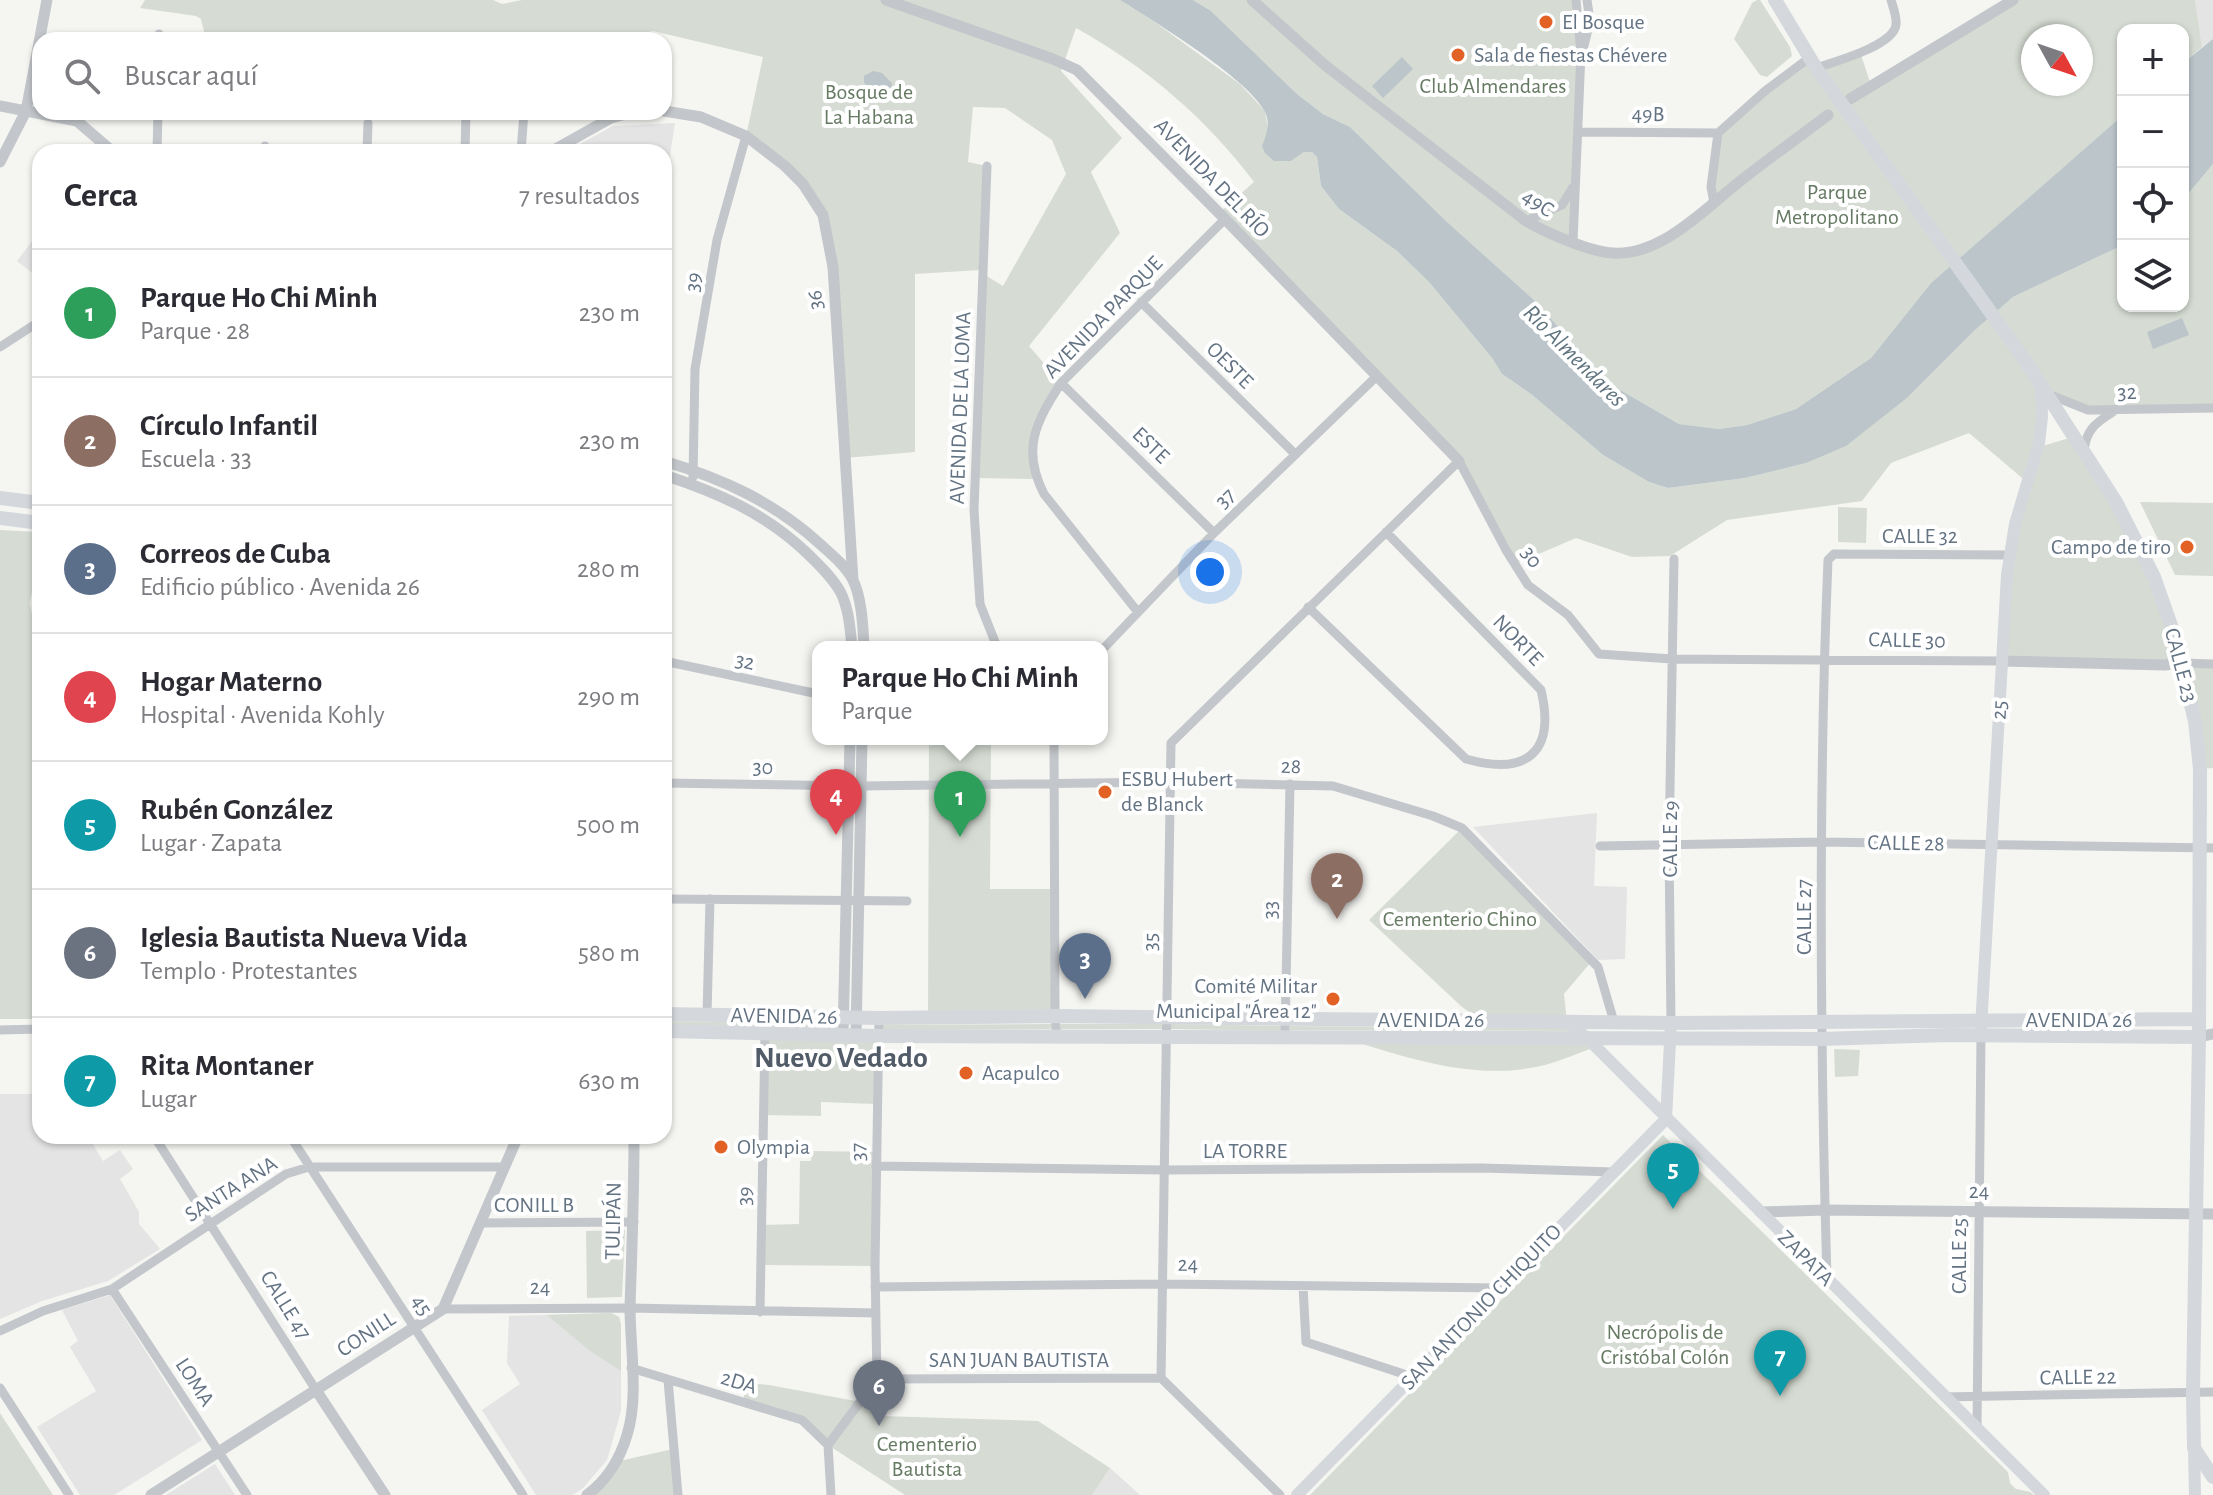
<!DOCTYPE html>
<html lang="es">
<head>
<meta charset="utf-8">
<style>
  body { margin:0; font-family:"Alegreya Sans",sans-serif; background:#f7f7f7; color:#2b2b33 }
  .controls { position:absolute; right:24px; top:24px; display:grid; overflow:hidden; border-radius:16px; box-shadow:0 2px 6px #0004 }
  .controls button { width:72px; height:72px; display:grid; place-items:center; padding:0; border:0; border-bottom:2px solid #e1e1e2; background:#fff; color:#2b2b33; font:40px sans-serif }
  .compass { position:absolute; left:2021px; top:24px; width:72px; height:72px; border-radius:50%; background:#fff; box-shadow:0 2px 6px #0004; rotate:130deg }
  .you { position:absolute; left:1210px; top:572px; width:28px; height:28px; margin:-20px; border:6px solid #fff; border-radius:50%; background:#1a73e8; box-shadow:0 0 0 12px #1a73e833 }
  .badge { display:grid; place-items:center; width:52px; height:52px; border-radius:50%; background:#b45309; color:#fff; font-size:26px; font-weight:700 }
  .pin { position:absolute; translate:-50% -66px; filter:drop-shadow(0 2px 4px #0008) }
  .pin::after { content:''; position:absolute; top:42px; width:28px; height:24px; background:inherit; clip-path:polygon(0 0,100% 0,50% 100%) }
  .popup { position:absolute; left:812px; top:641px; width:296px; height:104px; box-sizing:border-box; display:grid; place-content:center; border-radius:16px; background:#fff; filter:drop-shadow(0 2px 6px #0005); font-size:26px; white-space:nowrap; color:#7c7c81 }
  .popup b { font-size:30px; color:#2b2b33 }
  .popup::after { content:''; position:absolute; left:50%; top:100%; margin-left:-16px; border:16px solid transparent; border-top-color:#fff }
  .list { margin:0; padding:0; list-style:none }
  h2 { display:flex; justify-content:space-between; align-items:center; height:104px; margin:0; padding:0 32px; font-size:34px }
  h2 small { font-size:26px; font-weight:400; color:#7c7c81 }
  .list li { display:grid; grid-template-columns:52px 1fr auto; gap:24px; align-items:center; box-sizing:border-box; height:128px; padding:0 32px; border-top:2px solid #e1e1e2 }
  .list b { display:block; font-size:30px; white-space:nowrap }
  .list p { margin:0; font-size:26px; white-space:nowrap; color:#7c7c81 }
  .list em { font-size:26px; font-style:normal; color:#7c7c81 }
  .icon { flex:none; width:44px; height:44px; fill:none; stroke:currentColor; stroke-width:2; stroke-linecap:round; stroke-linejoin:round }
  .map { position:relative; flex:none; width:2213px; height:1495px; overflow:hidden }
  .search { position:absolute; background:#fff; box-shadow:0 2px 6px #0004; left:32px; top:32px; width:640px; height:88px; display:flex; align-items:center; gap:20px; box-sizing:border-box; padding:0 28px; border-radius:24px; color:#7c7c81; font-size:30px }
  .panel { position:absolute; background:#fff; box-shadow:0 2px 6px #0004; left:32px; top:144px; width:640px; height:1000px; border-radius:24px }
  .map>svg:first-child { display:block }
</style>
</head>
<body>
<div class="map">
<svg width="2213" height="1495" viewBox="0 0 2213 1495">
  <rect width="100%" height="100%" fill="#f5f5f2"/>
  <path fill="#e3e4e3" d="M2195,0h18v39l-11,8z
    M675,123l-11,71v-42h-89l7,-9 31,-17z
    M40,231v48l-23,-18z
    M1597,813l-3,73 33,1 -2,72 -27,1 -125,-133z
    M0,1094h40v42h48l15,25 17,-11 13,19 -13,10 19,33v12l21,25 -52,32 -66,20 -42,18z
    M110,1295l92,145 -88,55h-34l-43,-68 59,-36 -26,-44 8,-6 -16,-31z
    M611,1313l8,4 2,7v87l-14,49 -24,28 -10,7h-37l-54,-85 38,-26 -13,-21 2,-47z
    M215,1464l20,31h-69z
    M1110,1468l30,27h-48z"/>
  <path fill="#d6dcd3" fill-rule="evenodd" d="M145,0h348l9,4 20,-4h598l36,23 84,61 25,27 3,17 23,33 13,-9h8l5,5 4,29 18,23 58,42 32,31 63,76 10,16 29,20 72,61 46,27 19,6 77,-10 61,-15 102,-66 66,-66 39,-34 110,-52v61h60v-106l30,-36v241l-115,6 -52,-18 -7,54 34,-10 43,65 66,161 31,1v104l-13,1 -18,-106 -181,-2 6,-86 21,-92 -59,-50 -78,30 -29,38 -135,19 -57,36 -38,1 -56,-19 -61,26 -56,-103 -240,-248 35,-31c-47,-63 -109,-116 -178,-154l-15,43 61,67 -31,34 29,61 -91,113 32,37 -27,52 2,44 -61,-1 10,-203 18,11 63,-112 -14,-34 -47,-32 -32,-1 -5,55 19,4 -7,104 -65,4v178l-70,6 -22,-243 -20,-31 -57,-48 17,-79 -110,-26 -42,9h-405l-5,-21 -5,-3 -56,-8z
    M1193,0h383l3,20 -6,221 40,13 54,-16 47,-35 4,-70 86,-73 9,13 48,-18 10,30 142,-85h182l7,47 -19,16v-33h-60v85l-192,168 -60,75 -75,51 -49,16 -28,4 -40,-5 -69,-40 -76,-84 -88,-79 -96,-94 -27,-13 -26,-20 -86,-83zM2033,36h48v48h-48z
    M1757,0h3l30,47 2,9 -25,21 -7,-2 -26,-36 18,-36z
    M2140,502l73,1v73l-38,-1z
    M1838,507l29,1 -1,35 -28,-1z
    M0,530l40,2v14l-10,57 10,62v354h-40z
    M929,739h62l-1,150h65v127h-127z
    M1462,828l129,134 -27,32 3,28 -86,-2 -19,-13 -93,-87z
    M664,1021l173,3v4l-173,-3z
    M1053,1024v5l-170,1v-5z
    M1061,1024h102v5h-102z
    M1171,1024l111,2 -1,5 -110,-2z
    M1290,1026l275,2 4,3 -279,-1z
    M765,1034l113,2 -2,68 -55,-2v14l-58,-1z
    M1341,1037h245l10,10c-21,7 -44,18 -66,21 -63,11 -130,-12 -189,-31z
    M1834,1049l26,1 -2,26 -23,1z
    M1663,1135l345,337 2,11 6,6 14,3 4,3h-724z
    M812,1151l64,1 -1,114 -114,-1 1,-40 37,-1 1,-63h11z
    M625,1230l-3,67 -35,1 -1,-67z
    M611,1313l8,4 2,7v47l-31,-20 -43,-36z
    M744,1383l25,2 92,17 20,14 157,5 72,47 -18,27h-187l-77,-50 -26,-25 -58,-17z
    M0,1413l53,82h-53z
    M673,1449l5,46h-91l28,-33z"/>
  <path fill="#bbc5ca" d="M1120,0h73l18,11 86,83 26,20 27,13 96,94 88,79 76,84 69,40 40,5 28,-4 49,-16 75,-51 60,-75 192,-168v130l-110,52 -39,34 -66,66 -62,49 -40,17 -61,15 -77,10 -19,-6 -46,-27 -72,-61 -29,-20 -10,-16 -63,-76 -32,-31 -58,-42 -18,-23 -4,-29 -5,-5h-8l-13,9h-17l-9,-8 -3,-7c5,-12 9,-24 2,-36 -20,-34 -109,-88 -144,-110z
    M2213,39v125l-30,36v-137z
    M1402,57l11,12 -30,29 -11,-12z
    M873,71l9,2 10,10 -1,10 -6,3 -21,-13v-7z
    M2182,318l7,17 -36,14 -6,-17z"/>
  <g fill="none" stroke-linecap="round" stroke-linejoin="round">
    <path stroke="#c3c6ca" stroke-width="9" d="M159,40v-6
      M1584,46l6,-25 -3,-21
      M1816,68c18,-6 77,-22 80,-43 1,-8 -3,-18 -5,-25
      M1578,132l140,1
      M157,152l1,-40
      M265,152v-6
      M367,152l1,-29
      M465,152l1,-40
      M521,152l3,-40
      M987,166l-13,344 6,94 17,43
      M1714,203l-3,-16 7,-54 47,-42 44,-33
      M1526,221l36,-16 11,-18
      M1573,241l8,-188 -5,-53
      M1141,302l154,152
      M0,347l40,-26
      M1061,383l153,150
      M2048,394l40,16 125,-2
      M2084,453c1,-22 11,-30 29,-41
      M693,477l2,-108 22,-129 29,-104
      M1308,607l158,152c60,17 90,-6 75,-69l-155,-158
      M1137,611l-93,-117c-23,-45 -8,-72 17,-111l164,-164
      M1102,650l112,-117 163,-157
      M664,661l154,33
      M2182,663l31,1
      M1054,739l1,277 2,19
      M664,783l197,3 308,-4 164,4 100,30 29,12 136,139 16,55
      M1600,846l223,-4 390,6
      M664,899l243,2
      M707,1015l3,-116
      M1671,1023l-2,-178 5,-286
      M0,1030l40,-1
      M1285,1037l5,-253
      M154,1136l162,254
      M290,1136l233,359
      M876,1166l289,4 317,-2 132,4
      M481,1223l153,-1
      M1827,1279c-7,-239 -9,-480 1,-719l6,-6 175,1
      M1303,1286l3,56 107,35
      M875,1287l286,-3 340,4
      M112,1289l135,206
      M443,1309l187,-1 246,5
      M760,1312l5,-278
      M0,1331l43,-20 69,-22 174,-115 23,-7h195
      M631,1368l171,52 26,25
      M877,1379l284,-1
      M668,1380l10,115
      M0,1388l69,107
      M1944,1397l269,-5
      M1977,1429l4,-393
      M828,1445l49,-66 -2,-113 4,-248
      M828,1445l3,50
      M1280,1495l-119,-117 10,-635 288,-282 47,89 22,35 40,30 31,39 73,5 329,2"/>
    <path stroke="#c3c6ca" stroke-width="11" d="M886,0l167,59 24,11 148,149 234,242
      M1252,0l74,66 200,155c21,12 64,31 87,32 48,3 92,-44 126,-71 29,-23 60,-45 89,-67
      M1850,99l163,-99
      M0,106l77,15 36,31
      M664,111l37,6 45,19 39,30 18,18 20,31 10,52 20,313
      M550,152l61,-34 22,-6
      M0,162l26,-51 21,-111
      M664,461c59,18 110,41 156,83 11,10 26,22 33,36 9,19 10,47 11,67
      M664,475c55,18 103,39 145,80 11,11 24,23 32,38 8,17 9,35 11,54
      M2001,661l164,4 17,-2
      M843,1035l7,-296
      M856,1036l6,-297
      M2199,1037l14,-3
      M1760,1212l65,-2 388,4
      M316,1390l69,105
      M151,1495l292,-186 75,-173
      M587,1495c20,-15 33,-36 40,-60 12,-37 3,-89 3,-128 2,-57 4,-114 4,-171"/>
    <path stroke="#d4d8dc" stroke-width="12" d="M1567,1022l19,15 458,458
      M1981,1028l26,-453 8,-51 24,-81 3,-26 -1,-29
      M1666,1119l5,-96
      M2194,1448l1,47
      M1297,1495l369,-376"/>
    <path stroke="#d4d8dc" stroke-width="14" d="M1775,0l41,68 208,291 92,143 38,75 19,54 22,90 5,48 -1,268 -6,356 1,55 19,29
      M0,498l40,5
      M0,518l40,5
      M664,1014l215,4 176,-2 616,7 528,-4
      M664,1031l214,5 943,3 127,-4 251,2"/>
  </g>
  <g fill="#e26125" stroke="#fff" stroke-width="3">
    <circle cx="1546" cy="22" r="8"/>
    <circle cx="1458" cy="55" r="8"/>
    <circle cx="2187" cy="547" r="8"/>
    <circle cx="1105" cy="792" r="8"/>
    <circle cx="1333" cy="999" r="8"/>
    <circle cx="966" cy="1073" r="8"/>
    <circle cx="721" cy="1147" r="8"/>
  </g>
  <g text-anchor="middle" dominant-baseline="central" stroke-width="8" stroke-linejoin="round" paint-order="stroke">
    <g font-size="22" fill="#647383" stroke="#fff" text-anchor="start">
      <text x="1562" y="22">El Bosque</text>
      <text x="1474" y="55">Sala de fiestas Chévere</text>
      <text x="2171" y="547" text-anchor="end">Campo de tiro</text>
      <text x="1121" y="779">ESBU Hubert<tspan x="1121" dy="25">de Blanck</tspan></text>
      <text x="1317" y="986" text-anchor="end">Comité Militar<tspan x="1317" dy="25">Municipal "Área 12"</tspan></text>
      <text x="982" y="1073">Acapulco</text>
      <text x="737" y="1147">Olympia</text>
    </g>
    <g font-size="22" fill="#667a63" stroke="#fff">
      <text x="1493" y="86">Club Almendares</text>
      <text x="869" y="92">Bosque de<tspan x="869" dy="25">La Habana</tspan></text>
      <text x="1837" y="192">Parque<tspan x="1837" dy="25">Metropolitano</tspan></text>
      <text x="1460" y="919">Cementerio Chino</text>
      <text x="1665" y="1332">Necrópolis de<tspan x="1665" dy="25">Cristóbal Colón</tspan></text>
      <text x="927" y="1444">Cementerio<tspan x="927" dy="25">Bautista</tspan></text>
    </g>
    <g font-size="22" fill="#647383" stroke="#fff">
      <text transform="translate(1648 114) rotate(1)">49B</text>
      <text transform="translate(1212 178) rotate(46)">AVENIDA DEL RÍO</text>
      <text transform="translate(1538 203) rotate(33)">49C</text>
      <text transform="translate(693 282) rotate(-81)">39</text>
      <text transform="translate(815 300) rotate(-95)">36</text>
      <text transform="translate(1103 317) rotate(-46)">AVENIDA PARQUE</text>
      <text transform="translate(1230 365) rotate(45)">OESTE</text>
      <text transform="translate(2127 392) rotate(-1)">32</text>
      <text transform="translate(960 408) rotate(-88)">AVENIDA DE LA LOMA</text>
      <text transform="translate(1151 445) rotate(44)">ESTE</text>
      <text transform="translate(1225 498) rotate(-44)">37</text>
      <text x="1920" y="536">CALLE 32</text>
      <text transform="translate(1532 557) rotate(57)">30</text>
      <text transform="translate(1518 640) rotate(46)">NORTE</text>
      <text transform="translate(1907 640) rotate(1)">CALLE 30</text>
      <text transform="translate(745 661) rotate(13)">32</text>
      <text transform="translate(2181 665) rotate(75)">CALLE 23</text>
      <text transform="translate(1999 710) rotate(-87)">25</text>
      <text transform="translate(1291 766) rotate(2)">28</text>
      <text transform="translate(763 767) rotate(1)">30</text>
      <text transform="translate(1670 839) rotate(-90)">CALLE 29</text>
      <text transform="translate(1906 843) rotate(1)">CALLE 28</text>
      <text transform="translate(1270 910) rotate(-89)">33</text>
      <text transform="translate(1804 917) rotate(-90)">CALLE 27</text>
      <text transform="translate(1150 942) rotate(-90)">35</text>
      <text transform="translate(784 1016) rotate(1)">AVENIDA 26</text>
      <text x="1431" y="1020">AVENIDA 26</text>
      <text x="2079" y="1020">AVENIDA 26</text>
      <text x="1245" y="1151">LA TORRE</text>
      <text transform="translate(858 1152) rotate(-90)">37</text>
      <text transform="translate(231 1189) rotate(-32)">SANTA ANA</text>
      <text x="1979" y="1191">24</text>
      <text transform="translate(744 1196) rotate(-90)">39</text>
      <text x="534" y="1205">CONILL B</text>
      <text transform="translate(613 1221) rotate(-89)">TULIPÁN</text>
      <text transform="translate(1959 1256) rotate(-90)">CALLE 25</text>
      <text transform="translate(1806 1258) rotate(45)">ZAPATA</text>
      <text transform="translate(1188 1264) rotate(1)">24</text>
      <text x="540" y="1287">24</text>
      <text transform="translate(286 1305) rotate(58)">CALLE 47</text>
      <text transform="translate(422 1305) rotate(57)">45</text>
      <text transform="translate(1481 1307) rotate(-46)">SAN ANTONIO CHIQUITO</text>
      <text transform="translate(366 1334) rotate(-33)">CONILL</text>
      <text x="1019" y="1360">SAN JUAN BAUTISTA</text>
      <text transform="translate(2078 1377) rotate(-1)">CALLE 22</text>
      <text transform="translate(195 1382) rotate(57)">LOMA</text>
      <text transform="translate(739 1382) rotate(17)">2DA</text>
    </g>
    <g font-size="24" font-style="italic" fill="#60747f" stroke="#fff">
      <text transform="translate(1574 356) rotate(45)">Río Almendares</text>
    </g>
    <g font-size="30" font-weight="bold" fill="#525c68" stroke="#fff">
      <text x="841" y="1058">Nuevo Vedado</text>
    </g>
  </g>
</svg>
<div class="controls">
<button>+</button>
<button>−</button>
<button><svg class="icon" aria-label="locate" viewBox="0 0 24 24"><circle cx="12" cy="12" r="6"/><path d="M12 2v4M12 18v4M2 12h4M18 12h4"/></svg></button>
<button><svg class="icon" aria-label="layers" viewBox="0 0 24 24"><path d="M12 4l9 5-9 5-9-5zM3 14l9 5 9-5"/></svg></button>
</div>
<svg class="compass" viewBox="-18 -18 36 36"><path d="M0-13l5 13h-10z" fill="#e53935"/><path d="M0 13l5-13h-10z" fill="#7c7c81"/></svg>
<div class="you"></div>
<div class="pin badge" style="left:960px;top:837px;background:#2e9e5b">1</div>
<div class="popup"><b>Parque Ho Chi Minh</b>Parque</div>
<div class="pin badge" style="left:1337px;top:919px;background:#8d6e63">2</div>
<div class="pin badge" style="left:1085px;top:999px;background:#5c6f8a">3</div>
<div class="pin badge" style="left:836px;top:835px;background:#e0444e">4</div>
<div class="pin badge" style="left:1673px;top:1209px;background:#0f9aa8">5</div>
<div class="pin badge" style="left:879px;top:1426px;background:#6b7280">6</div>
<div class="pin badge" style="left:1780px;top:1396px;background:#0f9aa8">7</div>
<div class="search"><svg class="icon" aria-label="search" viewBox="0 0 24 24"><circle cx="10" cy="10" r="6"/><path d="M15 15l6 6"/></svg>Buscar aquí</div>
<section class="panel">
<h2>Cerca<small>7 resultados</small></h2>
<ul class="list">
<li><span class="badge" style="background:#2e9e5b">1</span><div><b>Parque Ho Chi Minh</b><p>Parque · 28</p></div><em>230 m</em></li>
<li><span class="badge" style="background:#8d6e63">2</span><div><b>Círculo Infantil</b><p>Escuela · 33</p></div><em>230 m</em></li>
<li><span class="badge" style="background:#5c6f8a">3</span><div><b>Correos de Cuba</b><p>Edificio público · Avenida 26</p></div><em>280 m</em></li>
<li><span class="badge" style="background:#e0444e">4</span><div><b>Hogar Materno</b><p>Hospital · Avenida Kohly</p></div><em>290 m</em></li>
<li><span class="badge" style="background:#0f9aa8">5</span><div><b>Rubén González</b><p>Lugar · Zapata</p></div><em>500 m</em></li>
<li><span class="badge" style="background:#6b7280">6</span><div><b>Iglesia Bautista Nueva Vida</b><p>Templo · Protestantes</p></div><em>580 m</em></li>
<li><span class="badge" style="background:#0f9aa8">7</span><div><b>Rita Montaner</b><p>Lugar</p></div><em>630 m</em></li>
</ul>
</section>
</div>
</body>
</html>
